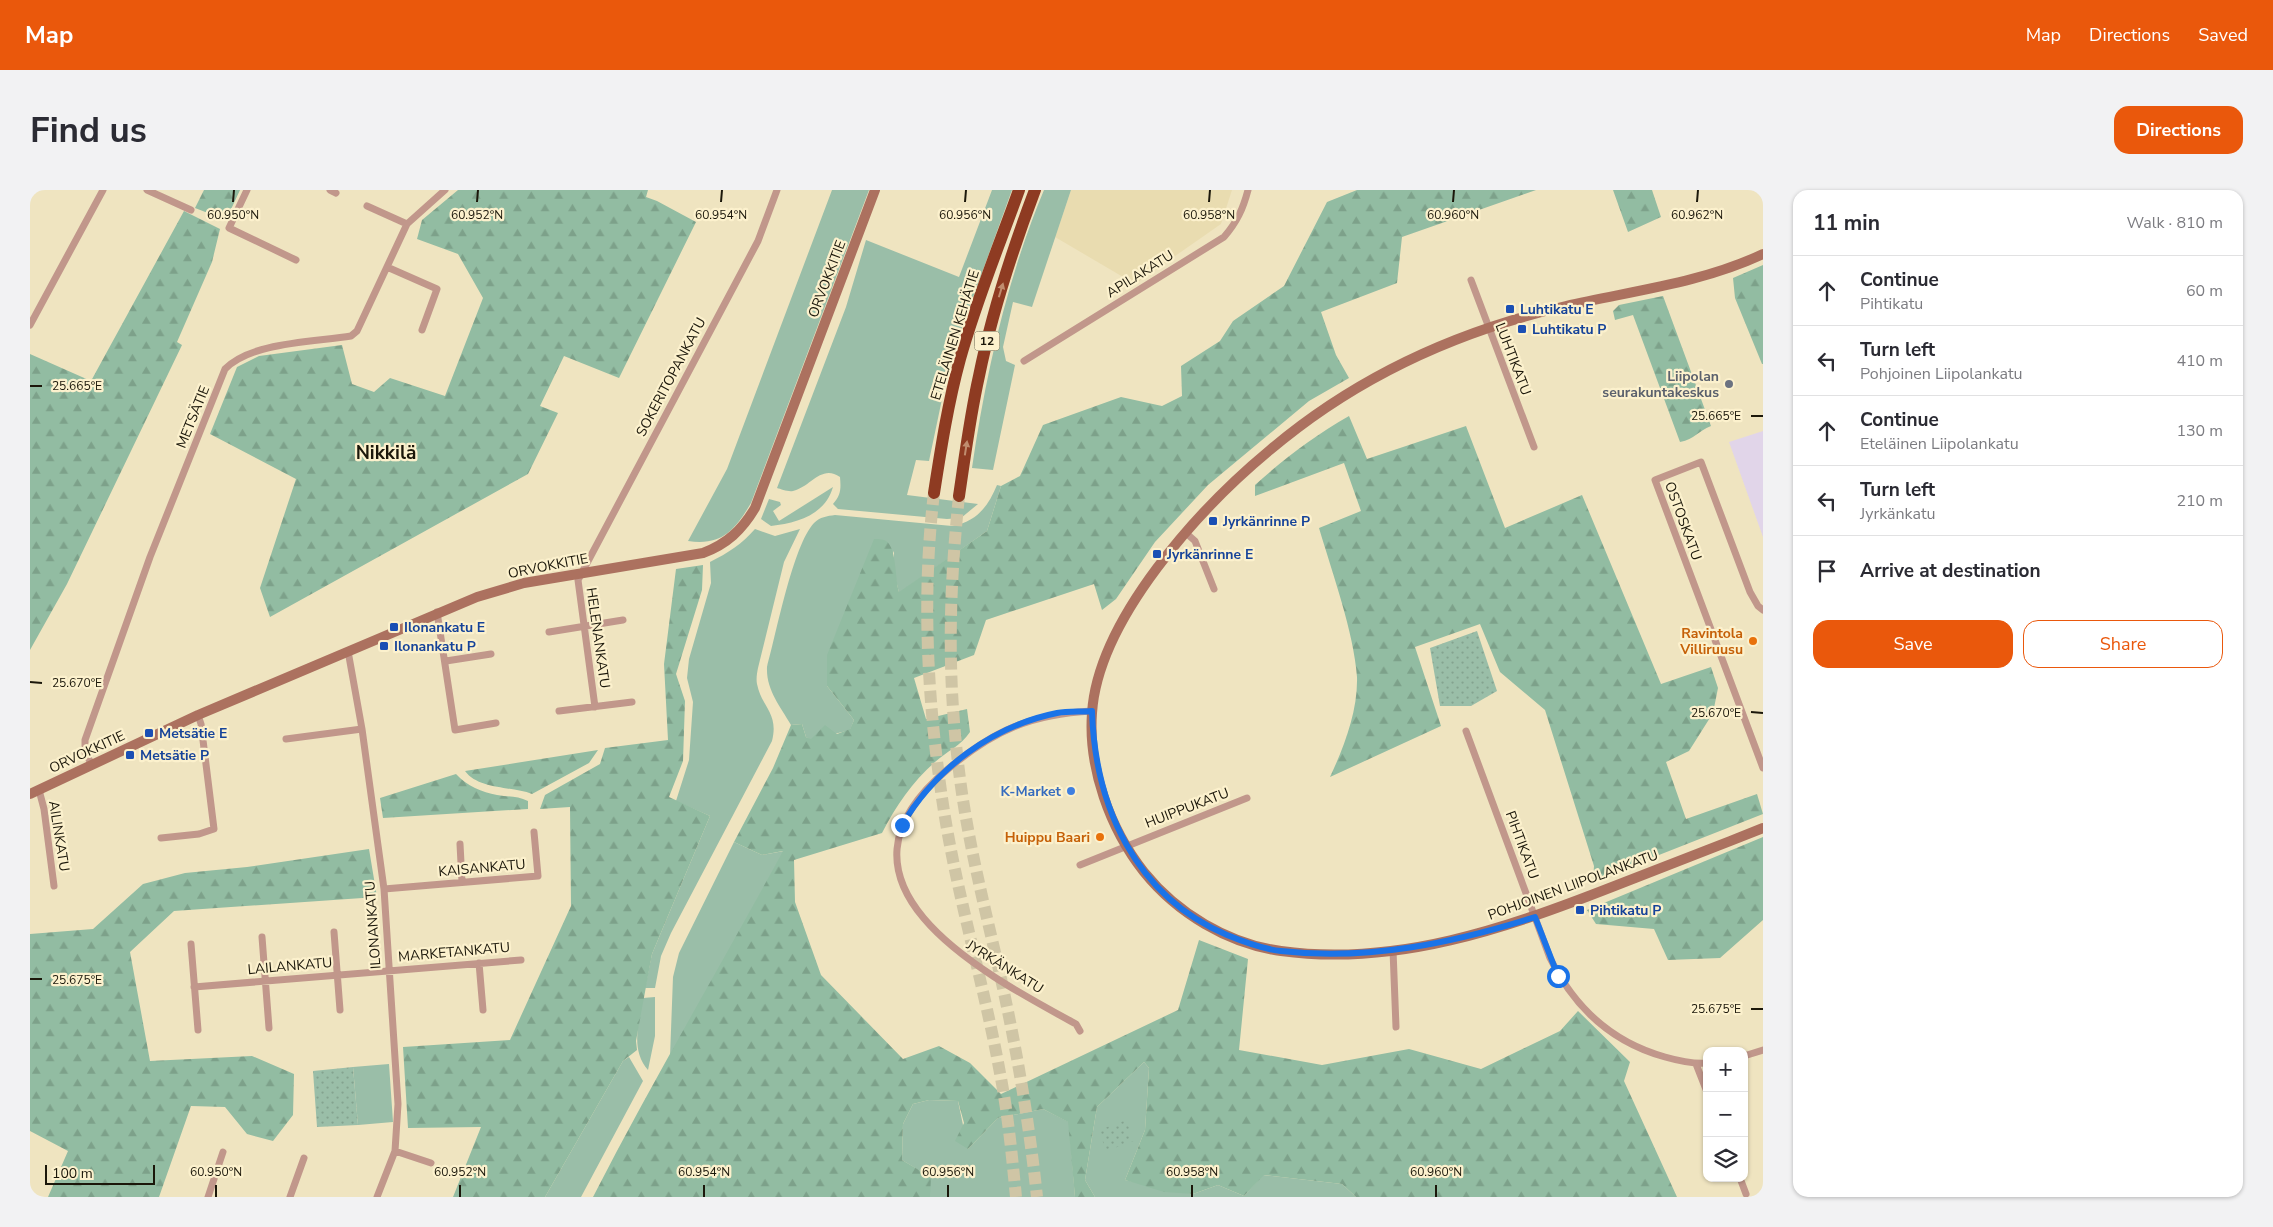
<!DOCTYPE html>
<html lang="en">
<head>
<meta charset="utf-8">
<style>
  body { margin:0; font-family:"Nunito Sans",sans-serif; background:#f2f2f3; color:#2b2b33 }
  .controls { position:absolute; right:15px; bottom:15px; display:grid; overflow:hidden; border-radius:10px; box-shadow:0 1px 4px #0004 }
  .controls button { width:45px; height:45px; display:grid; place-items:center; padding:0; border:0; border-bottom:1px solid #e1e1e2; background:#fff; color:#2b2b33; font:25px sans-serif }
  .scale { position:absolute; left:15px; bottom:12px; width:110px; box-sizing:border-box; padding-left:5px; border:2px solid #1b170a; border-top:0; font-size:14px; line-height:18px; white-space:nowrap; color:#1b170a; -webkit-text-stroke:4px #fcf1cd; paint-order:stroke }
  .stop { position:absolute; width:15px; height:15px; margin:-11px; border:4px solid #1a73e8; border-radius:50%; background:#fff }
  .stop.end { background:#1a73e8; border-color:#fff; box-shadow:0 1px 5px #0008 }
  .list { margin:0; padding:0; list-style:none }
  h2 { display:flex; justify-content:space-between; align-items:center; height:65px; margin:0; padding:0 20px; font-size:21px }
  h2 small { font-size:16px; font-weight:400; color:#7c7c81 }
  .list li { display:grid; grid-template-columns:32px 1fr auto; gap:15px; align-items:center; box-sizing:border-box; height:70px; padding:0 20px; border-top:1px solid #e1e1e2 }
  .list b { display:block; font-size:19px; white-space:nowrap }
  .list p { margin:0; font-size:16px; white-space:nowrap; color:#7c7c81 }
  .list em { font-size:16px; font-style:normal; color:#7c7c81 }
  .actions { display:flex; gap:10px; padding:15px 20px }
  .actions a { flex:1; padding:11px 0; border:1px solid #ea580c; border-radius:15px; text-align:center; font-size:18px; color:#ea580c }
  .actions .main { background:#ea580c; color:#fff }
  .icon { flex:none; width:28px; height:28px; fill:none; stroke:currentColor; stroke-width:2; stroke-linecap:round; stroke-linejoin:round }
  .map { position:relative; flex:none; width:1733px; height:1007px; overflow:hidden; border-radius:15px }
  header { display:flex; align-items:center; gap:30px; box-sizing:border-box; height:70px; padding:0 25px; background:#ea580c; color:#fff }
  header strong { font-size:24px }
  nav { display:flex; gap:28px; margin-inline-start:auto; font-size:18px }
  .intro { display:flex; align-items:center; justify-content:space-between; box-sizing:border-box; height:120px; padding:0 30px }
  h1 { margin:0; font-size:35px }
  .button { padding:12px 22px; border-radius:15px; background:#ea580c; color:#fff; font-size:18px; font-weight:700 }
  main { display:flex; gap:30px; padding:0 30px }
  aside { flex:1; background:#fff; border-radius:15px; box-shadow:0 1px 4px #0004 }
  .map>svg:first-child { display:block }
</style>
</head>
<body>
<header>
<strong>Map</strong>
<nav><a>Map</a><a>Directions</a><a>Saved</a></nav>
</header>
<div class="intro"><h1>Find us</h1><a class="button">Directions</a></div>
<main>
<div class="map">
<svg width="1733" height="1007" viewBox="0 0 1733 1007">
  <defs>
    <pattern id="forest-firs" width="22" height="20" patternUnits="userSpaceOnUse" patternTransform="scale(1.25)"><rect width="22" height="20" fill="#92bca2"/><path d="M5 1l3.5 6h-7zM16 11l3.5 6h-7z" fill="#7da18a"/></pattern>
    <pattern id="park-dots" width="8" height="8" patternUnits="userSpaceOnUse" patternTransform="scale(1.25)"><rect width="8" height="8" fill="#9abea8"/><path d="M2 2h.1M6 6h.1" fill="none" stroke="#84a38f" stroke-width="1.8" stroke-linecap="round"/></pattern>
  </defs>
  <rect width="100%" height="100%" fill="#efe4c0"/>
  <path fill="#e9dcb0" d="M1041,0h161l-11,34 -86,60 -80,-47z"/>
  <path fill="#e1d5e9" d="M1733,241v106l-34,-95z"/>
  <path fill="#9abea8" d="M802,0h37l-118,313c-16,27 -29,43 -63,38l39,-72z
    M962,0h20l-62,171 -21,100 -13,-1 -9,35 71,9 -17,14 -14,1 -109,-10 -5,-5c8,-9 8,-15 7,-27 -19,-13 -29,10 -47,14 -5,1 -12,-2 -16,-3l69,-181 20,-67 93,37z
    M1014,0h27l-39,117 -19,-5 -10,45 3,14 9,4 -22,105 -21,-2c14,-96 35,-189 72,-278z
    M967,295l4,1 -14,45 -88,62 -5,-22v-20l-67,135 27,34 -4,10 -39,10 -5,-3 -4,-13 -11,1c-11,-19 -25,-35 -24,-58 9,-32 26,-122 47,-144 6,-6 13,-7 21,-8l117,11c24,-4 36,-19 45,-41z
    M803,297c-8,28 -36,36 -62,39l-10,-7 8,-20 11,3 1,3 -8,6 6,10z
    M725,339l20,7 25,-7 -16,33 -26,106c-1,5 -2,11 -1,16 5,24 22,29 15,57l-101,192 -10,23 -6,32h-10l7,-34 58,-138 -34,-15 13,-41 4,-58 -6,-24 2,-19 22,-76 -1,-21c18,-9 32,-18 45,-33z
    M704,652l28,13 22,-4 -114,206 3,-80 6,-24z
    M625,807v39l-7,34c-18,-21 -9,-47 -5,-72z
    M599,867l14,24 -62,116h-36l78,-136z
    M1114,872l5,6 -4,62 -20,50 68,14 25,-9 26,11 19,-21 79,9 14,13h-261l-10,-17 12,-73z
    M359,874l4,58 -35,3 -5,-58z
    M899,910l29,1 10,48 30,-31 45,-9 26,13 6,75h-145v-20l-28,-17 1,-36 10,-20z"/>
  <path fill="url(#forest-firs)" d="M174,0h36l-14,30 -31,-12z
    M428,0h190l-2,7 11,4 39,21 -77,156 -55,-22 -24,50 18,7 -30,61 -258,143 -10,-29 36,-109 -86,-45 27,-67 22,-11 83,-11 10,39 22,8 16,-14 55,18 38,-98 -25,-44 -41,-15 5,-19z
    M1327,0h179l-134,47 -5,46 -76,29 15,43 13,23 -40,23 -101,84 -53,57 -39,57 -14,11 -8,-26 -108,36 -12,35 -60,23 12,41 41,-10 3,23c-9,14 -23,19 -35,30 -23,20 -39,44 -53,71l-88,27 1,42 26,73 82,84 36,-13 31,17 31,31 177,-84 21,-70 49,19 -9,91 83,15 87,-16 72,20 79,-38 18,-20 52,51 -6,19 53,116h-321l-14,-13 -78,-9 -20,21 -26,-11 -25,9 -29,-2 -39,-12 20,-50 4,-62 -5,-6 -47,45 -12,73 10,17h-20l-7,-75 -25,-13 -45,9 -30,31 -13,-8 9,-18 -6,-22 -29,-1 -16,4 -10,20 -1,36 29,17 -1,20h-337c60,-117 127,-230 190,-346l-21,4 -28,-13 39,-74 18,-43 11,-1 4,13 5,2 14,-14 12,9 13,-5 4,-9 -27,-34v-31l47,-116c3,0 9,0 12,2 11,7 9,38 13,51l88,-61 14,-45 19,-10 23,-51 78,-28 41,9 20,-10 -1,-30 39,-25 13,-20 51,-35 43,-84z
    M1583,0h39l9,27 -33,15z
    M154,21l36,18 -8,33 -35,80 5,3 -115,239 -37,66v-296l61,27z
    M1733,75v99h-1l-27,-66 -2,-20z
    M1633,106l48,130c-13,5 -16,13 -31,16l-47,-127 -18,5 -2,-9 6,-6z
    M1319,226l18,43 99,-33 39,102 77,-33 79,189 50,-17 7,21 -5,25 -24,38 -23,11 20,57 71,-25 6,20 -170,67 1,-15 -49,-156 -45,-38 -20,-48 -65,23 26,79 -111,51c14,-30 28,-66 27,-100 -3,-44 -25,-105 -38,-149l42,-17 -17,-48 -89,33v-11c30,-27 59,-49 94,-69z
    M673,375l-1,25 -26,84 9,27 -2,60 -14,36 41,19 -58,138 -16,87 1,9 -14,11 -78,136h-92l28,-70 -73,1 -5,-81 107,-7 61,-134 -1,-99 -30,2 5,-14 55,-31 5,-16 63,-8 -4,-76 12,-95z
    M568,560l-9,13 -57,31c-20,-8 -53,-4 -67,-23z
    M426,584c11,12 26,18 41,21 12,2 21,1 31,6v8l-145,9 -3,-20z
    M1733,647v83l-43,38 -52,2 -14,-31 -58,-5 -9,-14z
    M339,659l8,48 -203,14 -44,41 20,109 102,-5 42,18 -1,41 -20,26 -26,-7 -22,-27 -34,-1 -32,91h-111l20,-46 -38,-20v-197l63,-5 50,-45 42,-11 62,-6z"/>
  <path fill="url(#park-dots)" d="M1447,441l20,60 -26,15h-31l-10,-58z
    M323,877l5,58 -41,2 -4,-56z
    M1096,930l8,21 -28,10 -7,-21z"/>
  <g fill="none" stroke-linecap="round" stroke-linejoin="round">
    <path stroke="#cfc5a5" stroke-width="12" stroke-dasharray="12 6" stroke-linecap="butt" d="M904,303c-12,99 -7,200 7,298 13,95 42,188 59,282 8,41 12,83 16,124
      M929,306c-10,96 -12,179 0,275 8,67 25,133 40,199 17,75 30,151 38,227"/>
    <path stroke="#c1978b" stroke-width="7" d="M117,0l44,20
      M217,0l-18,38 67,32
      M300,0l6,3
      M337,16l40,18
      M357,77l50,22 -15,41
      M1441,90l63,167
      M0,135l73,-135
      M994,171l200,-124c13,-15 19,-28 24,-47
      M1156,343l9,8 19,48
      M1733,420l-5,-4 -8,-14 -49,-130 -46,18 108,288
      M407,422l18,118 41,-7
      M519,442l74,-12
      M318,461l14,78 22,160 14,215 -3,47 -18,46
      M416,471l45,-7
      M565,517l-17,-127 180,-339 19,-51
      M529,521l73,-9
      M1436,541l84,227c24,49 61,84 115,99 14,4 27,7 42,6
      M256,549l76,-10
      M62,575l-7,-13v-12l65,-183 75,-188c26,-27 89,-27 126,-33l6,-5 50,-107 38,-34
      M9,600l5,19 10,77
      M131,648l38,-4 15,-5 -13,-105 -3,-9
      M430,654l2,38
      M1050,675l167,-67
      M354,699l154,-13 -4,-44
      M304,742l6,78
      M232,747l7,91
      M161,754l7,86
      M1363,760l3,77
      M449,773l4,47
      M164,797l327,-27
      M1050,841l-4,-7c-94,-51 -265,-141 -128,-255 46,-39 84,-55 144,-58
      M1714,866l19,-6
      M1666,874l11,28
      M365,961l36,12
      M1710,988l6,16
      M178,1007l15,-45
      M260,1007l14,-39"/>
    <path stroke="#ac715f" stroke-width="10" d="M1733,64c-61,29 -132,37 -197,52 -109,25 -211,72 -296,144 -70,58 -172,169 -178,263 -4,55 18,116 52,159 33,41 84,72 137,79 115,16 226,-23 331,-64 51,-20 101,-39 151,-59
      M0,604l168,-79 279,-118 47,-14 179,-30c24,-9 39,-23 52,-45l120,-318"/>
    <path stroke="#8e3b22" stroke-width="12" d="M904,303c7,-45 14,-90 26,-134 16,-58 39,-113 59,-169
      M929,306c6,-40 11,-80 20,-120 13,-64 33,-125 56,-186"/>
  </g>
  <defs><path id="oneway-solid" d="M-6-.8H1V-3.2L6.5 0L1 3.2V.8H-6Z" transform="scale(1.25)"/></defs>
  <g fill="#c08d6f">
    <use href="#oneway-solid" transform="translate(971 100) rotate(-73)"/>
    <use href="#oneway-solid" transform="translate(936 258) rotate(-81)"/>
  </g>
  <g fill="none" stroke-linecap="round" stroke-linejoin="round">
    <path stroke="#1a73e8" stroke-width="6" d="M872,635c33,-56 90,-99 155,-112 11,-2 24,-1 35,-2 3,95 43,185 135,224 17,7 35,14 54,16 87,10 172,-8 254,-34l23,59"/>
  </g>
  <path fill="none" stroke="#1b170a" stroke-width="2" d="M203,12l1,-12M447,12l1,-12M691,12l1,-12M935,12l1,-12M1179,12l1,-12M1423,12l1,-12M1667,12l1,-12M0,196h12M1721,226h12M0,492l12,1M1721,522l12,1M0,789h12M1721,819h12M186,1007v-12M430,1007v-12M674,1007v-12M918,1007v-12M1162,1007v-12M1406,1007v-12"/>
  <g fill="#1a4fb4" stroke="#fcf1cd" stroke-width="2">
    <rect x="1475" y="114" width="10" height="10" rx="2.5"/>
    <rect x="1487" y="134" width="10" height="10" rx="2.5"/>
    <rect x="1178" y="326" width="10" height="10" rx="2.5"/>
    <rect x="1122" y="359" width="10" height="10" rx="2.5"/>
    <rect x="359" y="432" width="10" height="10" rx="2.5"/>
    <rect x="349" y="451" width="10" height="10" rx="2.5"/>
    <rect x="114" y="538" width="10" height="10" rx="2.5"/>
    <rect x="95" y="560" width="10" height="10" rx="2.5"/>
    <rect x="1545" y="715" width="10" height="10" rx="2.5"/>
  </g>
  <circle fill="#6b7280" stroke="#fcf1cd" stroke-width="2" cx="1699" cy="194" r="5"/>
  <g fill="#e8710a" stroke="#fcf1cd" stroke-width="2">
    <circle cx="1723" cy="451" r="5"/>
    <circle cx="1070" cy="647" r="5"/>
  </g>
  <circle fill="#3f7fe0" stroke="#fcf1cd" stroke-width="2" cx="1041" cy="601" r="5"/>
  <g text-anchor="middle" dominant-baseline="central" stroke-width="4.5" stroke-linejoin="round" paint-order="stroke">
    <rect fill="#fcf1cd" stroke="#5e5844" stroke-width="1" x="944.5" y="141.5" width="25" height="19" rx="4"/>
    <g font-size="12" font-weight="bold" fill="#1b170a">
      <text x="957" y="151">12</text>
    </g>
    <g font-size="14" fill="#1b170a" stroke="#fcf1cd">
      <text transform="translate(1110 84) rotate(-32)">APILAKATU</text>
      <text transform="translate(797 89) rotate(-69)">ORVOKKITIE</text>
      <text transform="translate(925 145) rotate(-73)">ETELÄINEN KEHÄTIE</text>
      <text transform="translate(1483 169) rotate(69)">LUHTIKATU</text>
      <text transform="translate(641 187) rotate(-62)">SOKERITOPANKATU</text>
      <text transform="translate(163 227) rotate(-68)">METSÄTIE</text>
      <text transform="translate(1653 331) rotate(70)">OSTOSKATU</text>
      <text transform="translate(518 376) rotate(-11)">ORVOKKITIE</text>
      <text transform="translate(568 448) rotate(82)">HELENANKATU</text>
      <text transform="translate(57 562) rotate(-25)">ORVOKKITIE</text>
      <text transform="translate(1157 618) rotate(-21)">HUIPPUKATU</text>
      <text transform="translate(29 646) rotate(81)">AILINKATU</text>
      <text transform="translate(1492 655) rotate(70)">PIHTIKATU</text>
      <text transform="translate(452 678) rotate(-5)">KAISANKATU</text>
      <text transform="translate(1543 695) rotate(-20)">POHJOINEN LIIPOLANKATU</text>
      <text transform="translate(343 735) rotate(-94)">ILONANKATU</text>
      <text transform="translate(424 762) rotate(-5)">MARKETANKATU</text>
      <text transform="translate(260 776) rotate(-5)">LAILANKATU</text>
      <text transform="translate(975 777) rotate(32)">JYRKÄNKATU</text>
    </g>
    <g font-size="14" font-weight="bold" fill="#164399" stroke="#fcf1cd" text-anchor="start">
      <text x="1490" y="119">Luhtikatu E</text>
      <text x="1502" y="139">Luhtikatu P</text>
      <text x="1193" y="331">Jyrkänrinne P</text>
      <text x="1137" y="364">Jyrkänrinne E</text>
      <text x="374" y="437">Ilonankatu E</text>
      <text x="364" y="456">Ilonankatu P</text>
      <text x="129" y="543">Metsätie E</text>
      <text x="110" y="565">Metsätie P</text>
      <text x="1560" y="720">Pihtikatu P</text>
    </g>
    <g font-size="14" font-weight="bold" fill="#5b616d" stroke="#fcf1cd" text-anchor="end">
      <text x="1689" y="186">Liipolan<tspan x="1689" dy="16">seurakuntakeskus</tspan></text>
    </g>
    <g font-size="14" font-weight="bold" fill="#c56008" stroke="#fcf1cd" text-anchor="end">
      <text x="1713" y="443">Ravintola<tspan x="1713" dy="16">Villiruusu</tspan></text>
      <text x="1060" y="647">Huippu Baari</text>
    </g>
    <g font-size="14" font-weight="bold" fill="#366cbe" stroke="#fcf1cd" text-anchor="end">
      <text x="1031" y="601">K-Market</text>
    </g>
    <g font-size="19" font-weight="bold" fill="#1b170a" stroke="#fcf1cd">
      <text x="356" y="263">Nikkilä</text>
    </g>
  </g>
  <g font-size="12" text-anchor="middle" fill="#1b170a" stroke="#fcf1cd" stroke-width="4.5" stroke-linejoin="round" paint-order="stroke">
    <text x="203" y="29">60.950°N</text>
    <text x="447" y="29">60.952°N</text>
    <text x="691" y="29">60.954°N</text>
    <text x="935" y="29">60.956°N</text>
    <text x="1179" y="29">60.958°N</text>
    <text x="1423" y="29">60.960°N</text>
    <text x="1667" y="29">60.962°N</text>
    <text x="47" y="200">25.665°E</text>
    <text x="1686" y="230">25.665°E</text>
    <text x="47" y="497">25.670°E</text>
    <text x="1686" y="527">25.670°E</text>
    <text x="47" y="794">25.675°E</text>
    <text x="1686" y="823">25.675°E</text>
    <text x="186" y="986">60.950°N</text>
    <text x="430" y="986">60.952°N</text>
    <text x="674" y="986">60.954°N</text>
    <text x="918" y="986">60.956°N</text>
    <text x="1162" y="986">60.958°N</text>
    <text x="1406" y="986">60.960°N</text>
  </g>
</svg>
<div class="controls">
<button>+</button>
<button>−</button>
<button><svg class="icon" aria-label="layers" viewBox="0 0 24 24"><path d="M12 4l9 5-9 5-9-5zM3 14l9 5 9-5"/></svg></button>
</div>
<div class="scale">100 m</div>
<div class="stop" style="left:1528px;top:786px"></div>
<div class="stop end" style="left:872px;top:635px"></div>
</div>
<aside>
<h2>11 min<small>Walk · 810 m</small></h2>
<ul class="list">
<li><svg class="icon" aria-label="ahead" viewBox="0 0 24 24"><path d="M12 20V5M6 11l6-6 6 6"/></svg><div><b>Continue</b><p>Pihtikatu</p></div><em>60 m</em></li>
<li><svg class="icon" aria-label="left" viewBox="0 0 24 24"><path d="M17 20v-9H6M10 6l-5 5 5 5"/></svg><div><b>Turn left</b><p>Pohjoinen Liipolankatu</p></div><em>410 m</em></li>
<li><svg class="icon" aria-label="ahead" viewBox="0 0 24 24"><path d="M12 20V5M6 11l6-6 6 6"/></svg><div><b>Continue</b><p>Eteläinen Liipolankatu</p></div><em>130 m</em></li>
<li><svg class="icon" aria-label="left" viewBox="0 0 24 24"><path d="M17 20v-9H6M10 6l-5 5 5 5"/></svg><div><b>Turn left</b><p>Jyrkänkatu</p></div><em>210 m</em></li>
<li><svg class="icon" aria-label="arrive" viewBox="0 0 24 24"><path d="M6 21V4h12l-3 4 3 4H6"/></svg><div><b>Arrive at destination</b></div></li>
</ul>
<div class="actions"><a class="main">Save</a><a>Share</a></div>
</aside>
</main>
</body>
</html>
